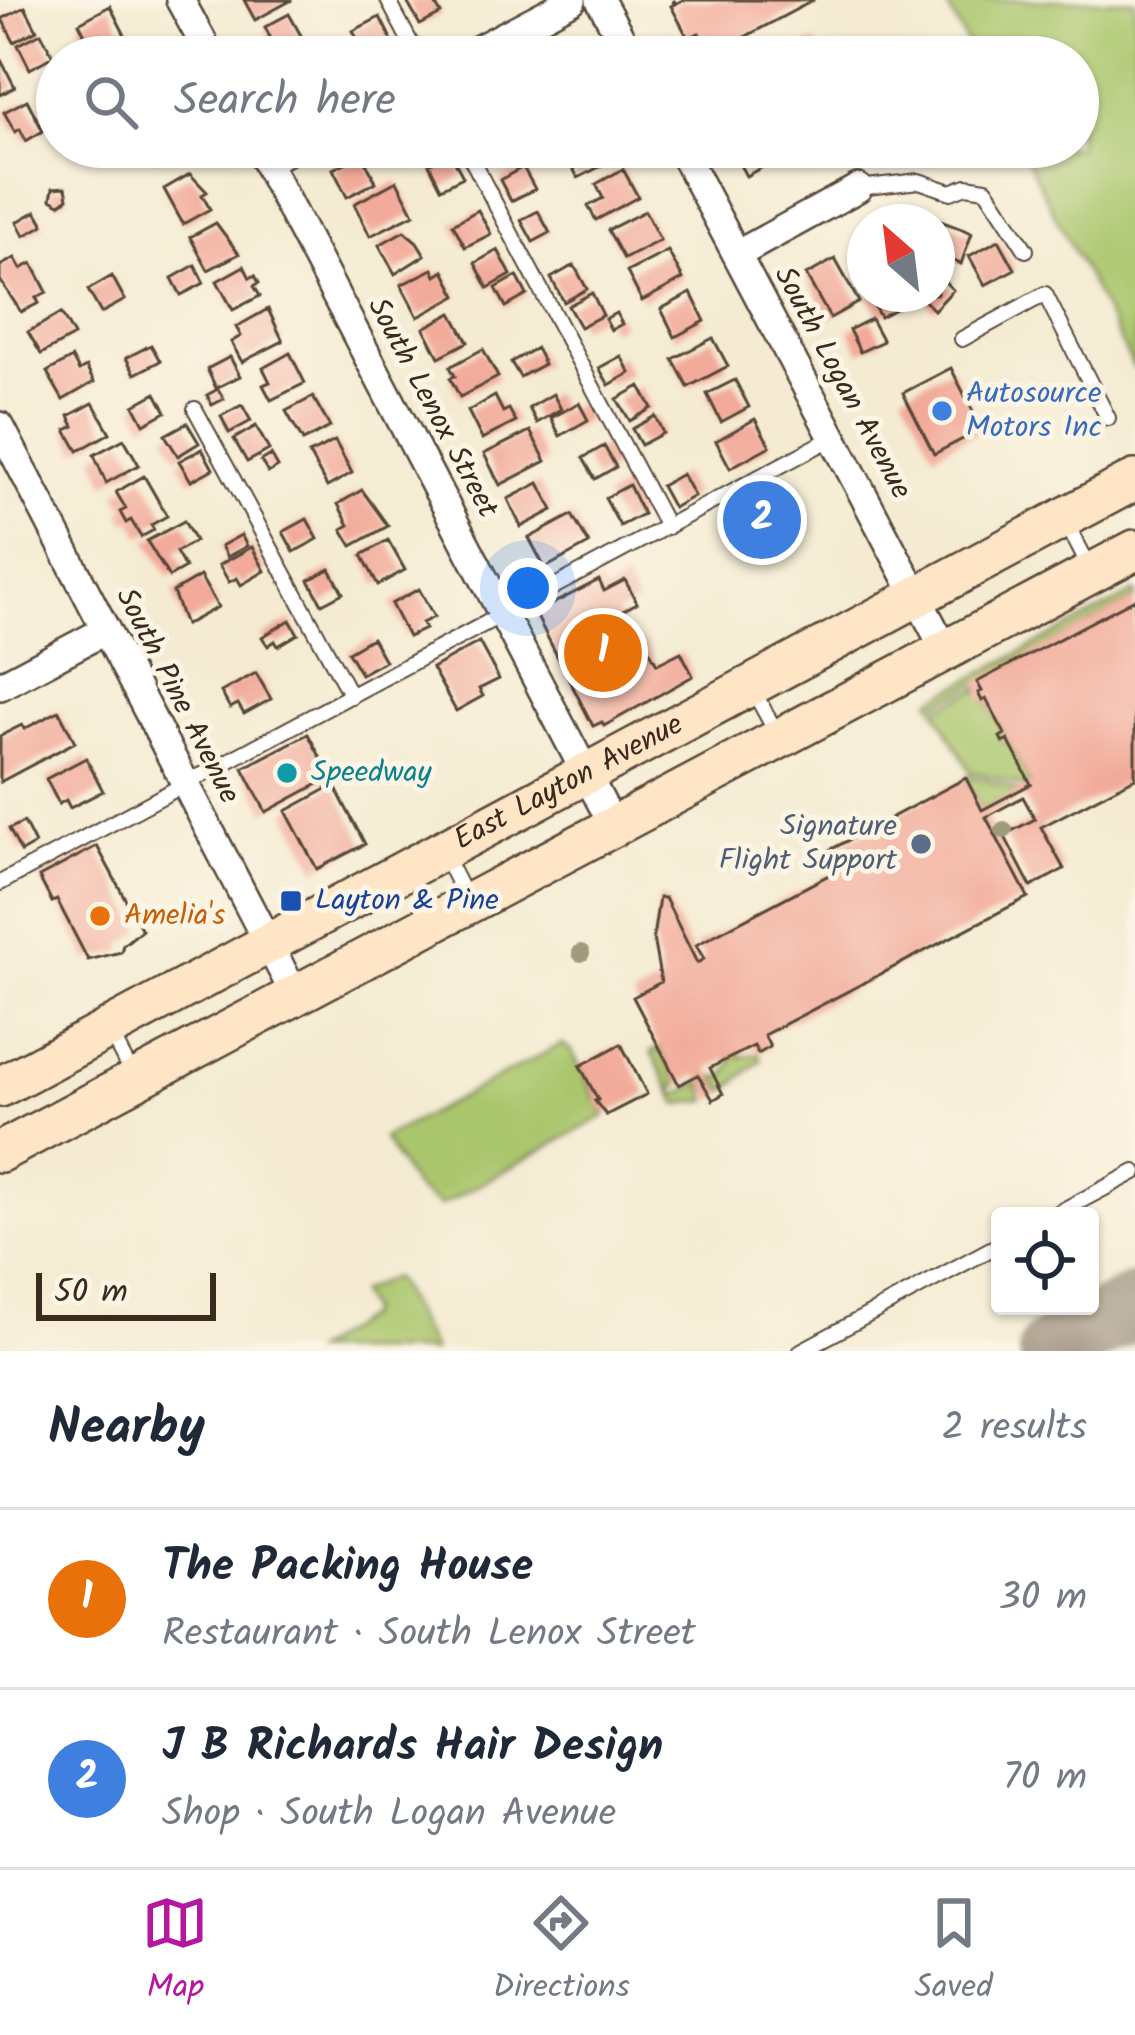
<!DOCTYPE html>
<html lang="en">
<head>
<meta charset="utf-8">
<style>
  body { margin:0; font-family:Kalam,sans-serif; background:#f6f6f7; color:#1f2937 }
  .controls { position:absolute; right:36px; bottom:36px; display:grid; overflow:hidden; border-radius:12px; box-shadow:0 3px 9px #0004 }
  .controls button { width:108px; height:108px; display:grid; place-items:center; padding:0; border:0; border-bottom:3px solid #e0e1e3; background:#fff; color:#1f2937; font:60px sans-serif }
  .compass { position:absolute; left:847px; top:204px; width:108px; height:108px; border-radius:50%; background:#fff; box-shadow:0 3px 9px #0004; rotate:332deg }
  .scale { position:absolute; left:36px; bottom:30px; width:180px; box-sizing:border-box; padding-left:12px; border:6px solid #3b2a1e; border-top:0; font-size:33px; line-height:42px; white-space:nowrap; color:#3b2a1e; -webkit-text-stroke:9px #fcf5e5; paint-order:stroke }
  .you { position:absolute; left:528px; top:588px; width:42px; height:42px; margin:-30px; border:9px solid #fff; border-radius:50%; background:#1a73e8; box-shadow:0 0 0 18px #1a73e833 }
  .badge { display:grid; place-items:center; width:78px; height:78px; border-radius:50%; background:#b5179e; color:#fff; font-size:39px; font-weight:700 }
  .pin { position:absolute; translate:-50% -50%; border:6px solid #fff; box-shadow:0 3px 12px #0006 }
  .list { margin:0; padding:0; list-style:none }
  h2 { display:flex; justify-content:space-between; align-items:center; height:156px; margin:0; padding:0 48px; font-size:51px }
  h2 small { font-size:39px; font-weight:400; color:#747a83 }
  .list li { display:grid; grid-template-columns:78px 1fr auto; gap:36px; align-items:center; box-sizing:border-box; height:180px; padding:0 48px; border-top:3px solid #e0e1e3 }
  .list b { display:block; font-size:45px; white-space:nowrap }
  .list p { margin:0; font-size:39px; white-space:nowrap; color:#747a83 }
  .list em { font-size:39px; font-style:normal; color:#747a83 }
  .icon { flex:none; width:66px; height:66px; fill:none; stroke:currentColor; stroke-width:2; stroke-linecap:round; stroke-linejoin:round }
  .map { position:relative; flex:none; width:1135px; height:1351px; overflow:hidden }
  .search { position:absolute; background:#fff; box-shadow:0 3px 9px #0004; left:36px; right:36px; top:36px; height:132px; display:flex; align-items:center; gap:30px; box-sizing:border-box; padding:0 42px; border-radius:66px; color:#747a83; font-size:45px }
  .sheet { height:516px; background:#fff }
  nav { display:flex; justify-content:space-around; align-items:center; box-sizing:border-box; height:168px; border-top:3px solid #e0e1e3; background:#fff; font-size:33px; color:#747a83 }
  nav a { display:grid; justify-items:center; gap:6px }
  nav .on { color:#b5179e }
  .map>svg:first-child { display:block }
</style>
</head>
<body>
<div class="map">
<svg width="1135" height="1351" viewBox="0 0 1135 1351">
  <rect width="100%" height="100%" fill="#fcf5e5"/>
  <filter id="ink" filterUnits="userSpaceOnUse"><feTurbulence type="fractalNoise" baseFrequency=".00833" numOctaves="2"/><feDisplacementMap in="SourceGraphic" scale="24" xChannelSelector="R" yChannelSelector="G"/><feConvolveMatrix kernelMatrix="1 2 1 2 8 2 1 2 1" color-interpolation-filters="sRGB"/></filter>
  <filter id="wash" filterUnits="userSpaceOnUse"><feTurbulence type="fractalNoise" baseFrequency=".004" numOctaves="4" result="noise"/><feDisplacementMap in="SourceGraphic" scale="48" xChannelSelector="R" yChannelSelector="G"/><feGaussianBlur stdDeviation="2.7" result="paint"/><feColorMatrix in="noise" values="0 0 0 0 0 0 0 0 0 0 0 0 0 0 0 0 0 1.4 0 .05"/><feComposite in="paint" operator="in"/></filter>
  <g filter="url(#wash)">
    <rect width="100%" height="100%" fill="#f4ebd2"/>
    <path fill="#aac66d" stroke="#727846" stroke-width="3" d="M944,0h191v370l-115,-223h58v-90h-104z
      M1135,592v7l-201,107 -3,-6z
      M980,687l-2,6 8,6 19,35 -5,3 3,6 5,-3 23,44 -6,3 -55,-16 -34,-61z
      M969,775l50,16 -37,19 -16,-32z
      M562,1044l10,7 26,54 8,10 -166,91 -25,-17 -32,-51z
      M659,1048l20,37 -7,2 5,8 25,-13 6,19 -30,3 -27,-52z
      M740,1053v4l18,-3 3,6 -36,31 -10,-14 9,-1 9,-14 -3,-4z
      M390,1278l5,2 38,71h-120l53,-34 2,-6 -10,-18z"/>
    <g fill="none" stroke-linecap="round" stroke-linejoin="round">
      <path stroke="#988a78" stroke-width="66" d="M1051,1351l84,-45"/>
    </g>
    <g id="blocks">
      <path fill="#f2aa9a" d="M244,0h48l-37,20z
        M406,0h27l8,14 -21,11z
        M683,0h131l-103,55 -12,-22 -11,5 -17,-32z
        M110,6l18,35 -32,16 -17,-34z
        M25,7l12,23 -23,12 -12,-23z
        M289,14l15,27 -26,14 -13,-15 5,-3 -5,-10z
        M380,17l14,28 -27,12 -14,-26z
        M41,33l12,23 -23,13 -12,-24z
        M814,41l9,16h-28l-2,-4z
        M326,44l7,13h-32z
        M0,58l15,29 -15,8z
        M27,100l16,31 -17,10 -6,-12 -5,3 -11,-20z
        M150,147h28l-21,12z
        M417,147h28l-22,11z
        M483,147h29l-22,12z
        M567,147h46l5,10 -40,21 -15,-29z
        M730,147h45l6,10 -35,19z
        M923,147h39l-30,16z
        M450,152l13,25 -22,11 -12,-24z
        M362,155l14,27 -29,15 -14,-28z
        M523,167l12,22 -24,12 -11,-21z
        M623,169l15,28 -42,23 -8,-14 15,-8 -7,-14z
        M190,174l17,18 -5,3 8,14 -27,15 -19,-35z
        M397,181l17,33 -44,22 -16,-32z
        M66,187l2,11 -8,6 -9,-5 2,-11z
        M478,210l13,24 -26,13 -12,-23z
        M36,211l8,14 -20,11 -7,-14z
        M538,211l12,22 -17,9 -12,-22z
        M645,211l15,29 -36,19 -16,-29z
        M927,216l45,17 -11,31 -24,-9v-33h-12z
        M216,223l23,31 -31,16 -18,-33z
        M404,231l13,11 8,13 -30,19 -16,-29z
        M999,240l16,29 -30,16 -16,-29z
        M498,250l13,25 -23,13 -13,-25z
        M668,251l15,28 -41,22 -15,-29z
        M15,258l6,11 11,-6 15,29 -11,6 3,5 -18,9 -21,-32v-14z
        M835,259l24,43 -29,16 -24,-43z
        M195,265l9,18 -23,12 -9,-17z
        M574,265l13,24 -23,13 -13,-24z
        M244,266l6,12 5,-3 4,8 -5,3 6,10 -27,14 -16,-29z
        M433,269l3,7 8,-5 13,25 -39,21 -17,-32z
        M937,274l16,16 -19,20 -16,-16h19z
        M112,276l13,24 -24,13 -13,-23z
        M517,276l10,19 -21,12 -10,-19z
        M592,293l11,22 -23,12 -12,-21z
        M691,293l14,28 -30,16 -14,-28z
        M867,294h37l4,8 -28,15z
        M268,309l15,32 -41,21 -11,-20 10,-6 -5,-9z
        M61,313l13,23 -33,18 -13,-22z
        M452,313l16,29 -29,15 -15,-29z
        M616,313l6,11 -11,6 -6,-11z
        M871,319l12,22 -23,11 -11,-22z
        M713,338l15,28 -40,21 -15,-28z
        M151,345l9,16 -25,13 -9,-16z
        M536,348l8,16 -24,13 -9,-15z
        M483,349l15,28 -38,20 -10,-19 5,-2 -5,-9z
        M290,353l15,30 -34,17 -8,-15 7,-3 -7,-14z
        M621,356l9,17 -21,12 -10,-17z
        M230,357l10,19 -24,12 -9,-19z
        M72,358l7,13 7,-4 8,15 -31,18 -16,-28z
        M951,368l31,61 -48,25 -31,-61z
        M735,380l14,27 -28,15 -14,-28z
        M640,386l12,22 -22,13 -13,-22z
        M218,389l6,10 -12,6 -5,-10z
        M156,393l10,19 -22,12 -10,-19z
        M553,394l8,15 -24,14 -8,-15z
        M495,396l8,16 6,-3 7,13 -34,17 -14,-28z
        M313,397l17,30 -27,14 -17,-30z
        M93,403l17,30 -32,18 -12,-21 8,-4 -5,-10z
        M579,403l9,17 -28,16 -9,-18z
        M242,405l9,16 -22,12 -8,-17z
        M655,416l8,17 -22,12 -9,-16z
        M755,419l15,27 -40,22 -14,-27z
        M187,423l12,20 -21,13 -13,-21z
        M256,426l13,24 -22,12 -13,-23z
        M530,431l16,30 -46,24 -16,-31z
        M124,439l15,26 -33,18 -12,-28z
        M335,441l17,32 -25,14 -18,-33z
        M604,446l12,21 -21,12 -12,-21z
        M202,449l11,20 -22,12 -12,-20z
        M271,455l7,12 -10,6 -7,-12z
        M682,474l12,22 -21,12 -12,-22z
        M144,476l23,40 -16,9 3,5 -13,7 -10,-17 -5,3 -6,-11 6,-3 -10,-17z
        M539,483l14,27 -32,17 -13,-28z
        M629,485l14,29 -23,12 -15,-28z
        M362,490l26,36 -36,20 -10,-17 7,-4 -11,-21z
        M769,492l20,39 -34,17 -20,-38z
        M572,515l17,29 -44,24 -16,-30z
        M307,519l11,20 -24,13 -11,-20z
        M184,521l11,20 -19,11 9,16 -16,9 -22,-36z
        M241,535l6,11 -20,11 -6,-11z
        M388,540l17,30 -27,15 -16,-30z
        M252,547l13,24 -24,14 -4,-7 -8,4 -10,-17z
        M330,569l13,24 -21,11 -13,-24z
        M200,576l18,31 -33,18 -12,-33z
        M599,580l5,11 21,-11 12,23 -20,11 18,34 10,-5 12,21 24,-12 12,24 -89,50 -2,-4 -9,4 -58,-113z
        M419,589l15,28 -12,6 3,6 -17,8 -17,-33z
        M1135,599v179l-94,49 23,42 -33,18 -27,-52 31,-16 -12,-22 -37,20 42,80 -264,138 6,12 -12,7 -4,-8 -44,22 13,26 -10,6 -15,-25 -19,10 -46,-88 28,-15 -8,-44 6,-40h6l32,65 7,-4 -8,-14 144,-76 -10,-19 136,-72 16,32 49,-26 -23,-44 -5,3 -3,-6 5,-3 -19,-35 -4,2 -4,-8 4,-2 -5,-9z
        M290,620l8,14 -20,12 -3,-5 -7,5 -6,-9z
        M372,638l13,23 -24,13 -13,-22z
        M479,642l20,37 -20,10 4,7 -27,15 -24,-43z
        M256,673l15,26 -27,15 -6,-10 -8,4 -9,-16z
        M59,711l16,31 -75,40v-46l22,-11 2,4z
        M308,734l23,43 -65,35 -23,-44z
        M86,758l17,33 -33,17 -4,-8 -7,4 -13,-25z
        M334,785l31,59 -48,25 -31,-58z
        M24,822l11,22 -14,8 -12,-23z
        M97,846l45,84 -19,15 -2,7 -33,8 -31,-60 -5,2 -13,-25z
        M621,1044l26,50 -41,21 -11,-14 3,-1 -18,-34z"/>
    </g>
  </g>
  <g filter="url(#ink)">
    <use href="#blocks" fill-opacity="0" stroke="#574739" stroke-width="3"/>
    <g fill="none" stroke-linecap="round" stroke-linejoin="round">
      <g stroke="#574739" stroke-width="18">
        <path id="service" d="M388,0l30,57
          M465,147l202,380
          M858,188l61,-7 32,11 15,-6 20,3 40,61
          M962,339l83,-45 63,124
          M195,409l156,287
          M1064,519l26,49
          M753,690l24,44
          M444,855l23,45
          M0,883l834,-446
          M110,1032l23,44
          M1052,1216l83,-44
          M801,1351l199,-107"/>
      </g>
      <g stroke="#574739" stroke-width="32">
        <path id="minor" d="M180,0l31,57
          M600,0l31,57
          M464,57l108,-57
          M258,147l356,680
          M680,147l265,503
          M266,162l28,-15
          M738,254l120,-66
          M0,426l295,569
          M0,686l106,-56"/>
      </g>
      <g stroke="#574739" stroke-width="44">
        <g id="secondary">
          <path id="s1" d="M0,1087l1135,-607"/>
          <path d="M0,1152l1135,-602"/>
        </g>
      </g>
      <path stroke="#574739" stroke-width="4.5" stroke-dasharray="9 9" stroke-linecap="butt" d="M673,0l2,4"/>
      <use href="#service" stroke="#fff" stroke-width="14"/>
      <use href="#minor" stroke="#fff" stroke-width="27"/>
      <use href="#secondary" stroke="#fde5c5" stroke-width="39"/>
    </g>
    <g fill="#a09b7c">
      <circle cx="1004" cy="830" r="9"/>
      <circle cx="581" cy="953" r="9"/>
    </g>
  </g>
  <circle fill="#3f7fe0" stroke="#fcf5e5" stroke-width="4.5" cx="942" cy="411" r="12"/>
  <circle fill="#0f9aa8" stroke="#fcf5e5" stroke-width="4.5" cx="287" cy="773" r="12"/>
  <circle fill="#5c6f8a" stroke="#fcf5e5" stroke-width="4.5" cx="921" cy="844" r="12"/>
  <rect fill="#1a4fb4" stroke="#fcf5e5" stroke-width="4.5" x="279" y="889" width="24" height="24" rx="6"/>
  <circle fill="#e8710a" stroke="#fcf5e5" stroke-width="4.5" cx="100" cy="916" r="12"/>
  <g text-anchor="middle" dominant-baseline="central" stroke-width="10" stroke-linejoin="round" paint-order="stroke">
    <g font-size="30" fill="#3b2a1e" stroke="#fcf5e5">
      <text transform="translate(842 383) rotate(62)">South Logan Avenue</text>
      <text transform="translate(432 408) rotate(62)">South Lenox Street</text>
      <text transform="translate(177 696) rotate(63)">South Pine Avenue</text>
      <text stroke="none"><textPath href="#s1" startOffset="645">East Layton Avenue</textPath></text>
    </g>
    <g font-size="30" fill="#366cbe" stroke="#fcf5e5" text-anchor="start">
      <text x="966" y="394">Autosource<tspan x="966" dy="34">Motors Inc</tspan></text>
    </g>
    <g font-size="30" fill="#0d838f" stroke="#fcf5e5" text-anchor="start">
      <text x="311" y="773">Speedway</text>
    </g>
    <g font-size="30" fill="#4e5e75" stroke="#fcf5e5" text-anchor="end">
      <text x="897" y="827">Signature<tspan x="897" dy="34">Flight Support</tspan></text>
    </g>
    <g font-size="30" fill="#164399" stroke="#fcf5e5" text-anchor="start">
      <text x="315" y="901">Layton &amp; Pine</text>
    </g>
    <g font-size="30" fill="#c56008" stroke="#fcf5e5" text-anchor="start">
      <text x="124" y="916">Amelia's</text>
    </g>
  </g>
</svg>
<div class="controls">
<button><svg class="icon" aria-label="locate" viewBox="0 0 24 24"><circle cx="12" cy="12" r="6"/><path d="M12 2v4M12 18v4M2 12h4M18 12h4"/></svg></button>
</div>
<svg class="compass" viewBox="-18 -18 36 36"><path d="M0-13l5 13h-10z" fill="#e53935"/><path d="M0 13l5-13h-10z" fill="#747a83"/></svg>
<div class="scale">50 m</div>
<div class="you"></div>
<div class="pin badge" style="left:603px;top:653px;background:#e8710a">1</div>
<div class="pin badge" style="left:762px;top:520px;background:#3f7fe0">2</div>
<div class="search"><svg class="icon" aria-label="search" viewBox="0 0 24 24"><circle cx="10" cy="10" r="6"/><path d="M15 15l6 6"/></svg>Search here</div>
</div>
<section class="sheet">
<h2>Nearby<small>2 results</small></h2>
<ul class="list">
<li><span class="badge" style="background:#e8710a">1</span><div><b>The Packing House</b><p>Restaurant · South Lenox Street</p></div><em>30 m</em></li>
<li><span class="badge" style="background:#3f7fe0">2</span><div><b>J B Richards Hair Design</b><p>Shop · South Logan Avenue</p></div><em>70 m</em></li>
</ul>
</section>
<nav>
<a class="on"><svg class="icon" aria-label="map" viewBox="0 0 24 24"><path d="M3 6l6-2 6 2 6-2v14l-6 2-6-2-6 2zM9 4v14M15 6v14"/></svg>Map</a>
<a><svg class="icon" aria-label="directions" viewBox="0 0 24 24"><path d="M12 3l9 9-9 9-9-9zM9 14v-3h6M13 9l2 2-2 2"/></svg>Directions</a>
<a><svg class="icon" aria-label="saved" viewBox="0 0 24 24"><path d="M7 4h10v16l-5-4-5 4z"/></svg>Saved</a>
</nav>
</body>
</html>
